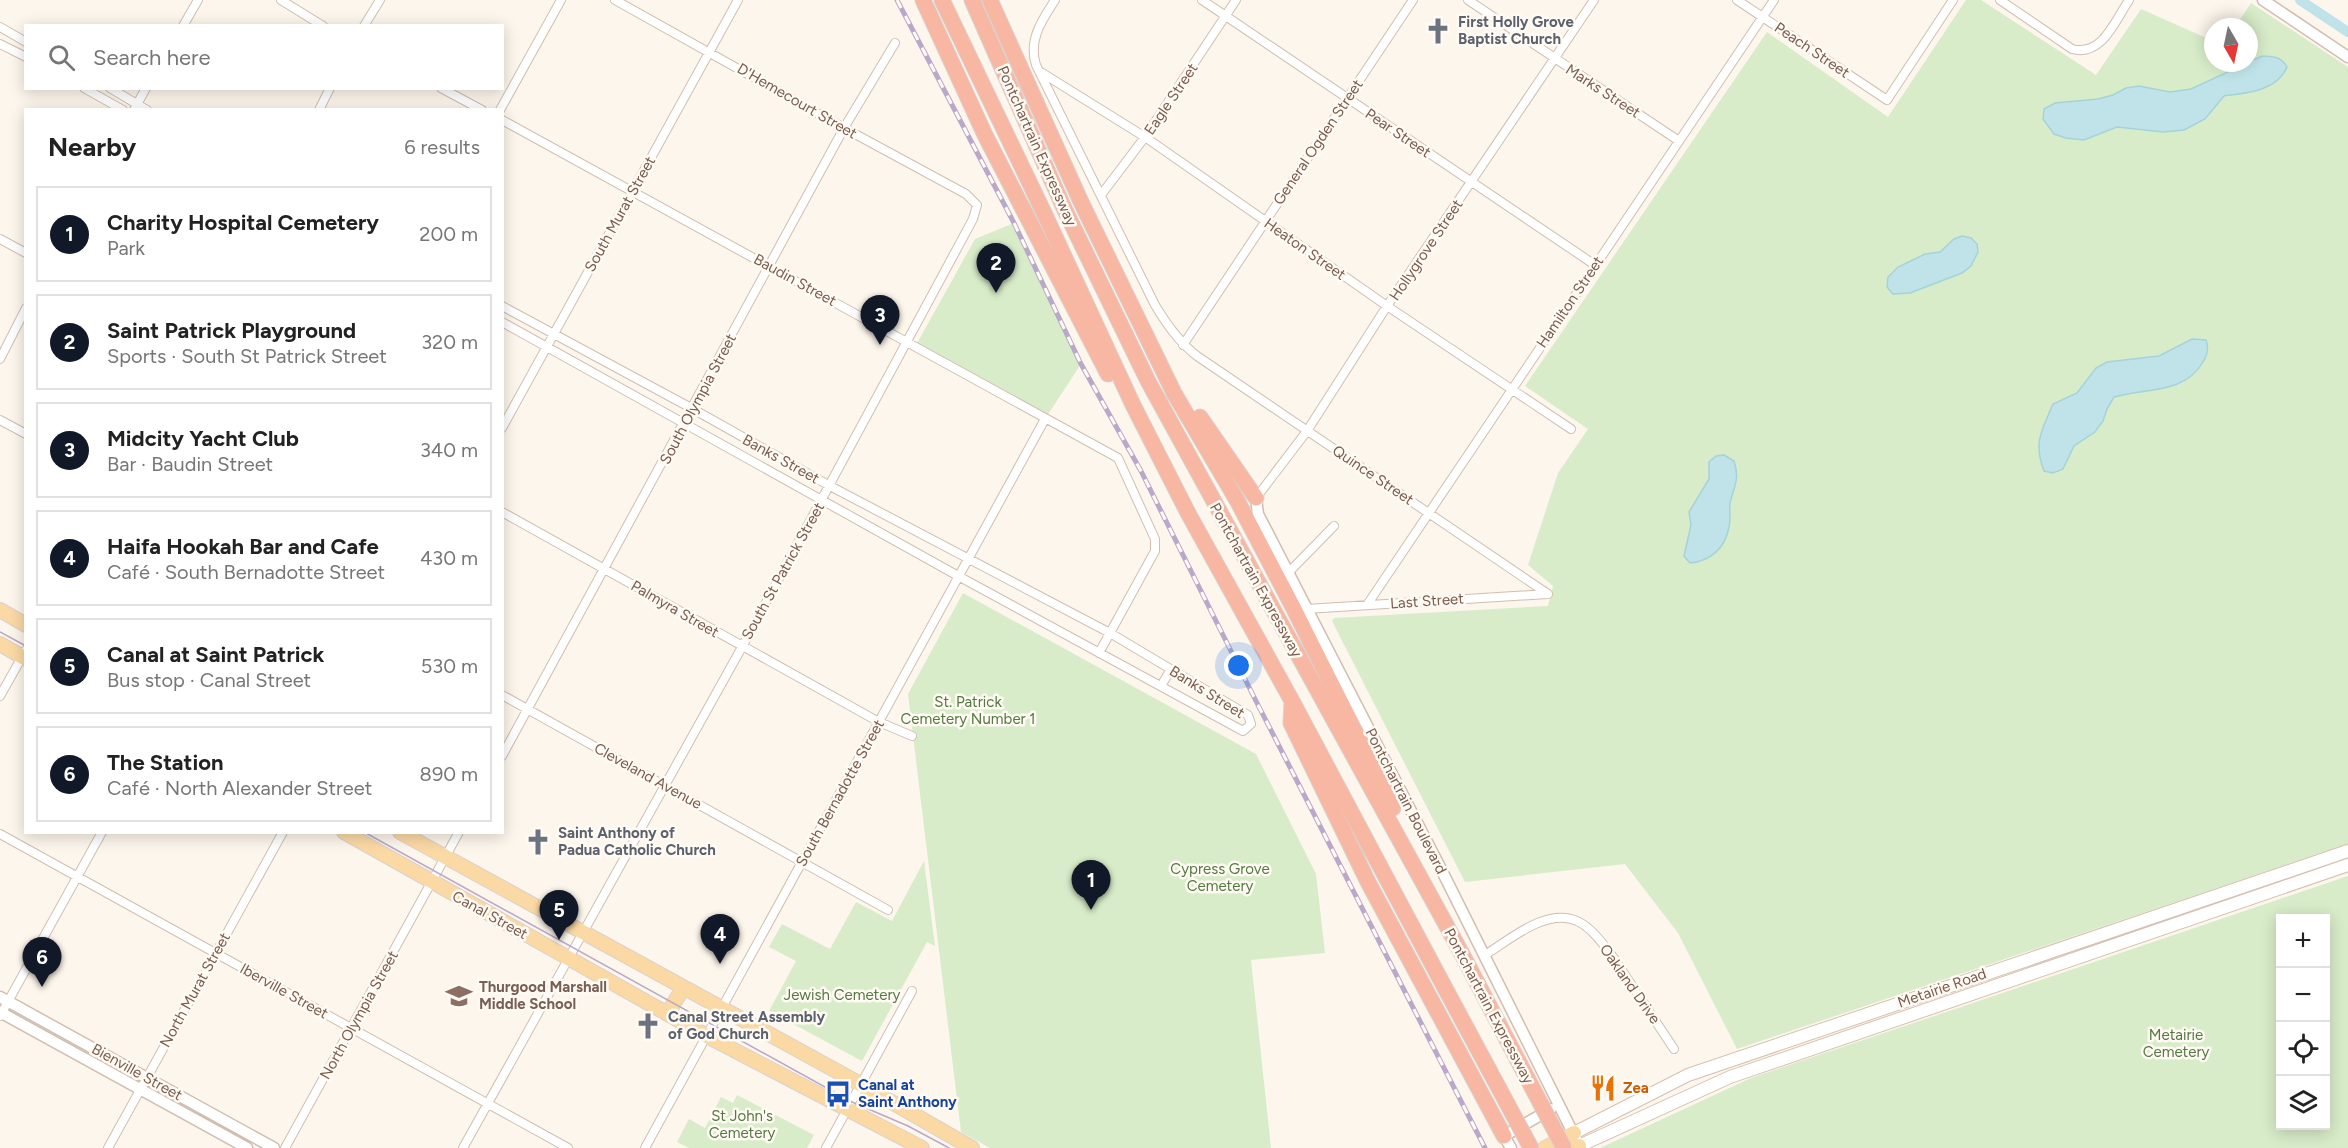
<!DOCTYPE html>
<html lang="en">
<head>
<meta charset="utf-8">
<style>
  body { margin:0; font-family:Figtree,sans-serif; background:#f6f6f6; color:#222 }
  .controls { position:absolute; right:18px; bottom:18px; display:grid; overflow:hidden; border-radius:0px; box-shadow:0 3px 15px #0003 }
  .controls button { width:54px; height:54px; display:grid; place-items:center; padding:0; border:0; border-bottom:2px solid #e0e0e0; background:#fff; color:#222; font:30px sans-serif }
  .compass { position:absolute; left:2204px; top:18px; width:54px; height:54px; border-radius:50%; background:#fff; box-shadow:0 3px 15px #0003; rotate:171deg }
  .you { position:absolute; left:1239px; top:666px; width:21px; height:21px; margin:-15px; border:4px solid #fff; border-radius:50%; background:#1a73e8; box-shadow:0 0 0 9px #1a73e833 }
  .badge { display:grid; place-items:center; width:39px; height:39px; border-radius:50%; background:#111827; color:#fff; font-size:20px; font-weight:700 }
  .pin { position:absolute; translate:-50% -50px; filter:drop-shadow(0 2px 3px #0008) }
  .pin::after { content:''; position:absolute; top:32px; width:21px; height:18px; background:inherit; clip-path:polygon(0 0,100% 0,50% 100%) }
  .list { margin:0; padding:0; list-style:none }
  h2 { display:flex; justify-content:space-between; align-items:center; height:78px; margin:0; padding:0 24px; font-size:26px }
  h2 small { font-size:20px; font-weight:400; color:#767676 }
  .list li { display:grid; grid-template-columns:39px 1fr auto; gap:18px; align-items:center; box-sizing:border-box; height:96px; margin:0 12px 12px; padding:0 12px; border:2px solid #e0e0e0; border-radius:0px }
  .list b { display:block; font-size:22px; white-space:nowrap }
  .list p { margin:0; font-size:20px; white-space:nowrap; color:#767676 }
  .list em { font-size:20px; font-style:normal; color:#767676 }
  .icon { flex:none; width:33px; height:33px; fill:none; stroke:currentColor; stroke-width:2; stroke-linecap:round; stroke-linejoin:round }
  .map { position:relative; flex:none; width:2348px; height:1148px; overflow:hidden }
  .search { position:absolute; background:#fff; box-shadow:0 3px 15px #0003; left:24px; top:24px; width:480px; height:66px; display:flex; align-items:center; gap:15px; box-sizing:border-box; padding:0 21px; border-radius:0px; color:#767676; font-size:22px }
  .panel { position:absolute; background:#fff; box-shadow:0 3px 15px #0003; left:24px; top:108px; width:480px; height:726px; border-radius:0px }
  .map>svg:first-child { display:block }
</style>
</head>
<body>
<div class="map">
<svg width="2348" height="1148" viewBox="0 0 2348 1148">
  <rect width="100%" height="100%" fill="#fdf6ec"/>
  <path fill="#d8ecc9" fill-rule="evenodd" d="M1966,0h15l115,75 45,-66 72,32v22h36v-36h-14l16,-24 97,64v777l-611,205 -59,-116 -53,-69 -160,18 -133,-261 2,-3 214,-12 5,-20 -25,-21 30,-92 30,-44 -63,-43 242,-354 121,85z
    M1014,223l67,141 -36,55 -130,-72 60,-108z
    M963,593l293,161 60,120 9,79 -74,7 20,188h-281l-29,-16 -53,-438z
    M924,861l11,85 -8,-4 -65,119 -93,-50 27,-50 -27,-14 13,-23 48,25 26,-47 36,19z
    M2348,876v272h-748l151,-70zM2326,918v208h-46v-208z
    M737,1095l77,40 -7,13h-118l-12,-6 12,-23 16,9 16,-31 12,6z"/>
  <path fill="#bfe3e8" stroke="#a5d3da" stroke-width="1.5" d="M2262,56c11,1 19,0 25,11 -10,24 -40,26 -63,29l-19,23 -21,11 -21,2 -46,-5 -33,13 -18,-2 -12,-4 -11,-15 1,-10 11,-6 43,-4 15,-4 13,-7 13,-2 31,6 21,-3z
    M1962,236l9,2 6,6 1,8 -7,14 -9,7 -52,20 -17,1 -6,-7 1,-10 10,-10 27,-13 15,-2 14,-13z
    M2192,339l14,1c3,8 2,14 -3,22 -18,32 -58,26 -89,35l-7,12 -4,12 -8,11 -21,14 -11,23 -10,4 -9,-2c-11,-29 -2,-41 9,-67l24,-11 19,-25 11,-6 52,-6z
    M1724,455l10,6c6,19 0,25 -4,42 -1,8 1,16 -1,24 -4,21 -18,34 -39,36l-6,-7 7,-31 -2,-13 20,-33v-17l7,-6z"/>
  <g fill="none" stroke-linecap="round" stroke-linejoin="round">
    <path stroke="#bfe3e8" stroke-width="10" d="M2300,0l48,32"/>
    <g stroke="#d1beb0" stroke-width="10">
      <path id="minor" d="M281,0l42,26
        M1055,0c-13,20 -27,40 -19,65l119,240c12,20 24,37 42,51l351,238
        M1202,0l393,265
        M1468,0l211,141
        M1737,0l150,100 66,-100
        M2000,0l72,49c30,8 43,-28 57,-49
        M183,26l15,-26
        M364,26l16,-26
        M0,27l26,15
        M0,44l26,13
        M1039,71l106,66 242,169 184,123
        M84,88l39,22
        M110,88l37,22
        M441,88l41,22
        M134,110l12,-22
        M319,110l11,-22
        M500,110l61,-110
        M502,120l616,338 37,81v12l-56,102
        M1101,195l44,-58 91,-137
        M0,239l26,14
        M502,306l191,103 137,77 280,147 131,78 7,4 3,9 -8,7 -283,-154 -458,-255
        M1183,345l230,-345
        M0,359l26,-51
        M0,420l26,14
        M502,428l236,-428
        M1256,498l51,-67 80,-125 207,-306
        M502,512l377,210 33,14
        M1288,573l46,-47
        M1367,605l407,-605
        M1306,609l242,-15
        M1161,686l10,-17
        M502,695l386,215
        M0,696l26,-46
        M502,756l342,-628 51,-85
        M0,834l568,314
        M1485,955c24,-15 62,-48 92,-34 14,6 27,24 36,36l61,92
        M0,1016l102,-184
        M108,1148l175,-316
        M285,1148l174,-316
        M463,1148l279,-501 231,-428 4,-14 -11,-11 -122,-66 -229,-128
        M645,1148l400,-729
        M826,1148l86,-157"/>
    </g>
    <g stroke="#d1beb0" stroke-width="13">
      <path id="tertiary" d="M2263,0l85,57
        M1256,498l2,16 185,359 133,266
        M0,997l274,151
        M0,1012l247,136
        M1511,1148l-7,-12 47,-27"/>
    </g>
    <g stroke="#d6c0b0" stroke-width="14">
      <path id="secondary" d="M1574,1133l114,-58 660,-224
        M1579,1146l151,-69 618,-212"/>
    </g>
    <g stroke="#dad1cd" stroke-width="16">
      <path id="primary" d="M0,610l26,15
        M0,644l26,15
        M344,832l363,204 215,112
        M400,832l462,253 110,63
        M668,1013l15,-25
        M1545,1148l29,-15
        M1575,1148l4,-2"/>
    </g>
    <g stroke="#dad1cd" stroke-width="17">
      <path id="motorway" d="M923,0l62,135 123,239
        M942,0l103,215 88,190 55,108 104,188 146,274
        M972,0l92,208 84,173 313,571
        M990,0l91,202 93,191 64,109 56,107 99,199
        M1200,417l56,81
        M1292,701l-1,22 77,159 136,254"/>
    </g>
    <use href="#minor" stroke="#fff" stroke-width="8"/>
    <use href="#tertiary" stroke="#fff" stroke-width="10"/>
    <use href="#secondary" stroke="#fff" stroke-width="12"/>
    <use href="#primary" stroke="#fbd9a5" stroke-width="14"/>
    <use href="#motorway" stroke="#f7b7a3" stroke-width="15"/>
    <path stroke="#b9a8c9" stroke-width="1.5" d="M0,632l26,14
      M364,832l488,270 56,24 41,22"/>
    <g stroke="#b9a8c9" stroke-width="5">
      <path id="rail" d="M897,0l117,223 67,141 60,107 115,230 229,447"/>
    </g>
    <use href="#rail" stroke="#fffaf3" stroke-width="3" stroke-dasharray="9" stroke-linecap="butt"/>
    <g stroke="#dad1cd" stroke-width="17" stroke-linecap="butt">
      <path id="motorway-bridge" d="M1461,952l103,196
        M1438,975l93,173"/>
    </g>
    <use href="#motorway-bridge" stroke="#f7b7a3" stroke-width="15"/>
  </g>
  <defs>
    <g id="church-bare" transform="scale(2.07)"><path d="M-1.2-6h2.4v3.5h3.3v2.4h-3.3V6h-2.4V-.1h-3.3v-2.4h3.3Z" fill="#6b7280" stroke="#fffaf3" stroke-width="2.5" paint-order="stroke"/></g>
    <g id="school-bare" transform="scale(2.07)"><path d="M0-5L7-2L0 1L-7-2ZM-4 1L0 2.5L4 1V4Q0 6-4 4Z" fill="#8d6e63" stroke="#fffaf3" stroke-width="2.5" paint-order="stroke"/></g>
    <g id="restaurant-bare" transform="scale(2.07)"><path d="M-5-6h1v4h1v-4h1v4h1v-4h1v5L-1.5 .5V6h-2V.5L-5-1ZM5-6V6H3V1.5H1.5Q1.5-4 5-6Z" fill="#e8710a" stroke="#fffaf3" stroke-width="2.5" paint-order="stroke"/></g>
    <g id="bus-bare" transform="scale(2.07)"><path d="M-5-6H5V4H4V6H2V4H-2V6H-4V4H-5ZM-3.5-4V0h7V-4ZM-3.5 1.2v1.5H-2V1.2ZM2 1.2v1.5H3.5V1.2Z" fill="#1a4fb4" stroke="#fffaf3" stroke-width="2.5" paint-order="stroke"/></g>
  </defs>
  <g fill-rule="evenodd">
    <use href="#church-bare" x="1438" y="31"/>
    <use href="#church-bare" x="538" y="842"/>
    <use href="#school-bare" x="459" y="996"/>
    <use href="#church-bare" x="648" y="1026"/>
    <use href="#restaurant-bare" x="1603" y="1088"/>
    <use href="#bus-bare" x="838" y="1094"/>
  </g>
  <g text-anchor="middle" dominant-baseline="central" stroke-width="5" stroke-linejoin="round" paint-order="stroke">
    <g font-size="15" font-weight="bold" fill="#5b616d" stroke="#fffaf3" text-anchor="start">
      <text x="1458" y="22">First Holly Grove<tspan x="1458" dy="17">Baptist Church</tspan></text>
      <text x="558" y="833">Saint Anthony of<tspan x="558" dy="17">Padua Catholic Church</tspan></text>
      <text x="668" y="1017">Canal Street Assembly<tspan x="668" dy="17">of God Church</tspan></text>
    </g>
    <g font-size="15" fill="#7a5c4d" stroke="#fffaf3">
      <text transform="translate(1812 50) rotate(34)">Peach Street</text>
      <text transform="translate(1603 91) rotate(33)">Marks Street</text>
      <text transform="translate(1171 99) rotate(-56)">Eagle Street</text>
      <text transform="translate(797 101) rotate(30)">D'Hemecourt Street</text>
      <text transform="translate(1398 133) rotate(34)">Pear Street</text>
      <text transform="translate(1318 142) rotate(-56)">General Ogden Street</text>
      <text transform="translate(1037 146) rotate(66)">Pontchartrain Expressway</text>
      <text transform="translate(620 214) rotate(-61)">South Murat Street</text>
      <text transform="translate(1305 249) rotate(35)">Heaton Street</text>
      <text transform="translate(1426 250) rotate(-56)">Hollygrove Street</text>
      <text transform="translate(795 280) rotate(29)">Baudin Street</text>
      <text transform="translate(1570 302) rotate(-56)">Hamilton Street</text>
      <text transform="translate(698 399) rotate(-62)">South Olympia Street</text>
      <text transform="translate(781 459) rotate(29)">Banks Street</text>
      <text transform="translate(1373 475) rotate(34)">Quince Street</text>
      <text transform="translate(783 571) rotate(-61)">South St Patrick Street</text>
      <text transform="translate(1256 580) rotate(61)">Pontchartrain Expressway</text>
      <text transform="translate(1427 601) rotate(-4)">Last Street</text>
      <text transform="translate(675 609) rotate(30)">Palmyra Street</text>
      <text transform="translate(1207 692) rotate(32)">Banks Street</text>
      <text transform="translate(648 776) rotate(29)">Cleveland Avenue</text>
      <text transform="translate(840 793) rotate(-61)">South Bernadotte Street</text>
      <text transform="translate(1406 801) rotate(63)">Pontchartrain Boulevard</text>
      <text transform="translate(490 915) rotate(29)">Canal Street</text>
      <text transform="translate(1630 984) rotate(55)">Oakland Drive</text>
      <text transform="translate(1942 988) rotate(-19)">Metairie Road</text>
      <text transform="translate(195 990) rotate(-61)">North Murat Street</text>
      <text transform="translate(284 991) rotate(29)">Iberville Street</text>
      <text transform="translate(1489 1006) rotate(62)">Pontchartrain Expressway</text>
      <text transform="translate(359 1015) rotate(-61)">North Olympia Street</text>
      <text transform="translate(137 1072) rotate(29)">Bienville Street</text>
    </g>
    <g font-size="15" fill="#537a41" stroke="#fffaf3">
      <text x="968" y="702">St. Patrick<tspan x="968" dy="17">Cemetery Number 1</tspan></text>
      <text x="1220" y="869">Cypress Grove<tspan x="1220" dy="17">Cemetery</tspan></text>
      <text x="842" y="995">Jewish Cemetery</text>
      <text x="2176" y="1035">Metairie<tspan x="2176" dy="17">Cemetery</tspan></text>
      <text x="742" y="1116">St John's<tspan x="742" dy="17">Cemetery</tspan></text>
    </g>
    <g font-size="15" font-weight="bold" fill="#785e54" stroke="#fffaf3" text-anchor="start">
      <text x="479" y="987">Thurgood Marshall<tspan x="479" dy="17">Middle School</tspan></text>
    </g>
    <g font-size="15" font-weight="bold" fill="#164399" stroke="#fffaf3" text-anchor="start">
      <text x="858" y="1085">Canal at<tspan x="858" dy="17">Saint Anthony</tspan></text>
    </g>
    <g font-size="15" font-weight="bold" fill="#c56008" stroke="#fffaf3" text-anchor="start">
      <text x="1623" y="1088">Zea</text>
    </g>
  </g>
</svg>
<div class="controls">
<button>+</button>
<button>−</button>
<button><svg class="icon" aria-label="locate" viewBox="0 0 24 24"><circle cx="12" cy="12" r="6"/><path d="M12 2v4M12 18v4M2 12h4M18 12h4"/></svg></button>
<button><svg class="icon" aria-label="layers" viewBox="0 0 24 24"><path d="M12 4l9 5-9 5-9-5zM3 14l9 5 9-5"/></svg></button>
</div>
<svg class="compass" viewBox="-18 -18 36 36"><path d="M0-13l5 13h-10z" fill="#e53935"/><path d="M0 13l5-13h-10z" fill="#767676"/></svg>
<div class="you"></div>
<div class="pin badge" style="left:1091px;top:910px">1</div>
<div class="pin badge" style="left:996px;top:293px">2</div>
<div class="pin badge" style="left:880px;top:345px">3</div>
<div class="pin badge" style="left:720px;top:964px">4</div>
<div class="pin badge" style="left:559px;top:940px">5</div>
<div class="pin badge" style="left:42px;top:987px">6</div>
<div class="search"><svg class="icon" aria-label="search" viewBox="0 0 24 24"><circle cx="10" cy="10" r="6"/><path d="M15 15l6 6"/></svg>Search here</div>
<section class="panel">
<h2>Nearby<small>6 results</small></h2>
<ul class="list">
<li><span class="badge">1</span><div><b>Charity Hospital Cemetery</b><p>Park</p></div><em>200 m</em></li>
<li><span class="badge">2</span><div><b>Saint Patrick Playground</b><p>Sports · South St Patrick Street</p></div><em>320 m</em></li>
<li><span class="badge">3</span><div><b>Midcity Yacht Club</b><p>Bar · Baudin Street</p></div><em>340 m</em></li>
<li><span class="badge">4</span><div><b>Haifa Hookah Bar and Cafe</b><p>Café · South Bernadotte Street</p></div><em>430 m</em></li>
<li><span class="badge">5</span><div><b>Canal at Saint Patrick</b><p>Bus stop · Canal Street</p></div><em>530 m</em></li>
<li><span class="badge">6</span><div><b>The Station</b><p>Café · North Alexander Street</p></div><em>890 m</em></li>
</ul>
</section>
</div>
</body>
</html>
